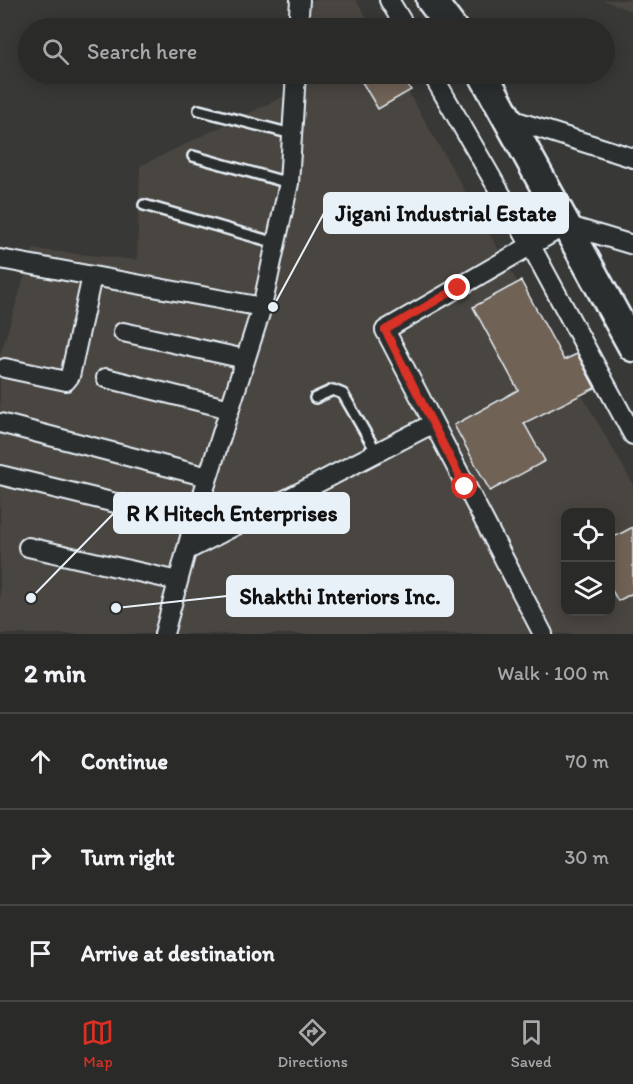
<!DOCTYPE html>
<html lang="en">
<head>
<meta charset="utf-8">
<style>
  body { margin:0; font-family:Itim,sans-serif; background:#363634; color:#f1f3f6 }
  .controls { position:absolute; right:18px; bottom:18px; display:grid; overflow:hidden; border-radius:12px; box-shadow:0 3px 15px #0003 }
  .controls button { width:54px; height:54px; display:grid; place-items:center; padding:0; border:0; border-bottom:2px solid #464645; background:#2a2a28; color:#f1f3f6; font:30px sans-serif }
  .stop { position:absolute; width:18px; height:18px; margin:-14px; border:4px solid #d93025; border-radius:50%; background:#fff }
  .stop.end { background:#d93025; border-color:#fff; box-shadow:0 2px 6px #0008 }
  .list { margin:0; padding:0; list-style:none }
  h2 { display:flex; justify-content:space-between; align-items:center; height:78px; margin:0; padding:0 24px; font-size:26px }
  h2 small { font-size:20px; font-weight:400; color:#a5a7a8 }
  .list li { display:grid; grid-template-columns:39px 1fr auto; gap:18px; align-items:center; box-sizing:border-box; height:96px; padding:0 24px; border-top:2px solid #464645 }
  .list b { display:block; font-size:22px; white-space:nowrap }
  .list em { font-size:20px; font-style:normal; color:#a5a7a8 }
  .icon { flex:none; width:33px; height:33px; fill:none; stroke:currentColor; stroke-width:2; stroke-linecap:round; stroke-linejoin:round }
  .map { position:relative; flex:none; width:633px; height:634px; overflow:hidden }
  .search { position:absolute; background:#2a2a28; box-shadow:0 3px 15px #0003; left:18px; right:18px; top:18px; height:66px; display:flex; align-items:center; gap:15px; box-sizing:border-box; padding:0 21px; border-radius:33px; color:#a5a7a8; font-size:22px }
  .sheet { height:366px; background:#2a2a28 }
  nav { display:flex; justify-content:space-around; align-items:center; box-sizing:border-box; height:84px; border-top:2px solid #464645; background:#2a2a28; font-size:16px; color:#a5a7a8 }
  nav a { display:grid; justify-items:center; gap:3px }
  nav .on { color:#d93025 }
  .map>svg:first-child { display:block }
</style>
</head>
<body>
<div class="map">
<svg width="633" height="634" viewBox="0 0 633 634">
  <rect width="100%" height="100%" fill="#383836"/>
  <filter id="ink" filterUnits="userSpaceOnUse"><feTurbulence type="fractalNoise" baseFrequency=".0167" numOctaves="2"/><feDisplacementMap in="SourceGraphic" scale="12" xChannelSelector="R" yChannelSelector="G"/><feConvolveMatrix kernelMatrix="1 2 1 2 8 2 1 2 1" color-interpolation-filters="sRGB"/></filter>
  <g filter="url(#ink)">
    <path fill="#494540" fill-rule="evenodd" d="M290,0h66l17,28h-84z
      M603,0h30v12z
      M287,74h111l235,410v150h-633v-279l33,-106 104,11 3,-94 146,-71zM566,512h44v100h-44z"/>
    <path fill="#706357" stroke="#e8f1f8" stroke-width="1.5" d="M377,74h24l10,16 -33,19 -16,-27z
      M521,281l43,79 13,-6 18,34 -71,35 21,38 -55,30 -36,-66 64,-35 -45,-83z
      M633,527v66l-15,8 -8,-14v-48z"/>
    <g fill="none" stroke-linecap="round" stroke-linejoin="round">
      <g stroke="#e8f1f8" stroke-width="14">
        <path id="lane" d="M199,110l93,24
          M193,156l96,27
          M144,205l132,38
          M315,398l18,-8 10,4 34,59"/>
      </g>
      <g stroke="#e8f1f8" stroke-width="22">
        <path id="street" d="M389,0l17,28
          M298,28l2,-28
          M432,74l99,172 102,189
          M507,118l126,40
          M0,259l262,48
          M123,332l122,27
          M5,368l61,13 4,-5 22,-100
          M106,378l124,31
          M0,423l208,54
          M0,475l194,47
          M28,547l150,34
          M186,551l246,-127
          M164,634l30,-112 68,-215 27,-124 7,-109
          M543,634l-158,-304 181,-105 67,20"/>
      </g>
      <g stroke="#e8f1f8" stroke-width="33">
        <path id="primary" d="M431,0l21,28
          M483,74l150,273"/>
      </g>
      <use href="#lane" stroke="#2a2d2e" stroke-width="9"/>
      <use href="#street" stroke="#2a2d2e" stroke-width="18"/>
      <use href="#primary" stroke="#2a2d2e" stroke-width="28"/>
    </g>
  </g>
  <g fill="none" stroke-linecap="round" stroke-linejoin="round" filter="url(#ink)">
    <path stroke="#d93025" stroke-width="8" d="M458,288l-73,42 80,157"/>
  </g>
  <path fill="none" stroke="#e8f1f8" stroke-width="2" d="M273 307L324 213M31 598L114 513M116 608L227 596"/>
  <g fill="#e8f1f8" stroke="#2a2d2e" stroke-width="2">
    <circle cx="273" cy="307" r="6"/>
    <circle cx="31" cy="598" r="6"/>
    <circle cx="116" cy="608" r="6"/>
  </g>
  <g fill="#e8f1f8" stroke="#e8f1f8" stroke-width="2">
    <rect x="324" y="193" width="244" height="40" rx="6"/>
    <rect x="114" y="493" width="235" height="40" rx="6"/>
    <rect x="227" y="576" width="226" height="40" rx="6"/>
  </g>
  <g font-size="22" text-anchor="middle" font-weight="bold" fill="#111">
    <text x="446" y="221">Jigani Industrial Estate</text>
    <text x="232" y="521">R K Hitech Enterprises</text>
    <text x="340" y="604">Shakthi Interiors Inc.</text>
  </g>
</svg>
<div class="controls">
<button><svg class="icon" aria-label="locate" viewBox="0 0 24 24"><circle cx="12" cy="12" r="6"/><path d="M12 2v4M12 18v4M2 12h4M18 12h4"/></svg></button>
<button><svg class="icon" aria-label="layers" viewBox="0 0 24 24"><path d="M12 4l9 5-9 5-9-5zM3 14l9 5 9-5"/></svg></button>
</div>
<div class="stop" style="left:465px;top:487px"></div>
<div class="stop end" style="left:458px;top:288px"></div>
<div class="search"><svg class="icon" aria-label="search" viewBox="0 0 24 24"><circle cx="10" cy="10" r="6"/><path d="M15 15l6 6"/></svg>Search here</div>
</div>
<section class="sheet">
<h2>2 min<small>Walk · 100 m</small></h2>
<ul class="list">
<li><svg class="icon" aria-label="ahead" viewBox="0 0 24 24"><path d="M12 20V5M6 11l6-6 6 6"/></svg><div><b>Continue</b></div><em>70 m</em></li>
<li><svg class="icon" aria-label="right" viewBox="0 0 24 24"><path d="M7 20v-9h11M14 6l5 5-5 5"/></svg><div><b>Turn right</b></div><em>30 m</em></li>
<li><svg class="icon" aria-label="arrive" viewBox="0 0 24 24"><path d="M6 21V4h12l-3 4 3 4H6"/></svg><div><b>Arrive at destination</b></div></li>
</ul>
</section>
<nav>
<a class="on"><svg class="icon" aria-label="map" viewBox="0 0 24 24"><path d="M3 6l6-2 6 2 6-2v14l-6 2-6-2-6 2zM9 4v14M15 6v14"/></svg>Map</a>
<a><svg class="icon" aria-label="directions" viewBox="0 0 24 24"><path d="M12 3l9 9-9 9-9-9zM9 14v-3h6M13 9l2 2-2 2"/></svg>Directions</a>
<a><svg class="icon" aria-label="saved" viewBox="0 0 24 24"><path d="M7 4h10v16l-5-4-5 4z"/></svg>Saved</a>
</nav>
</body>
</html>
